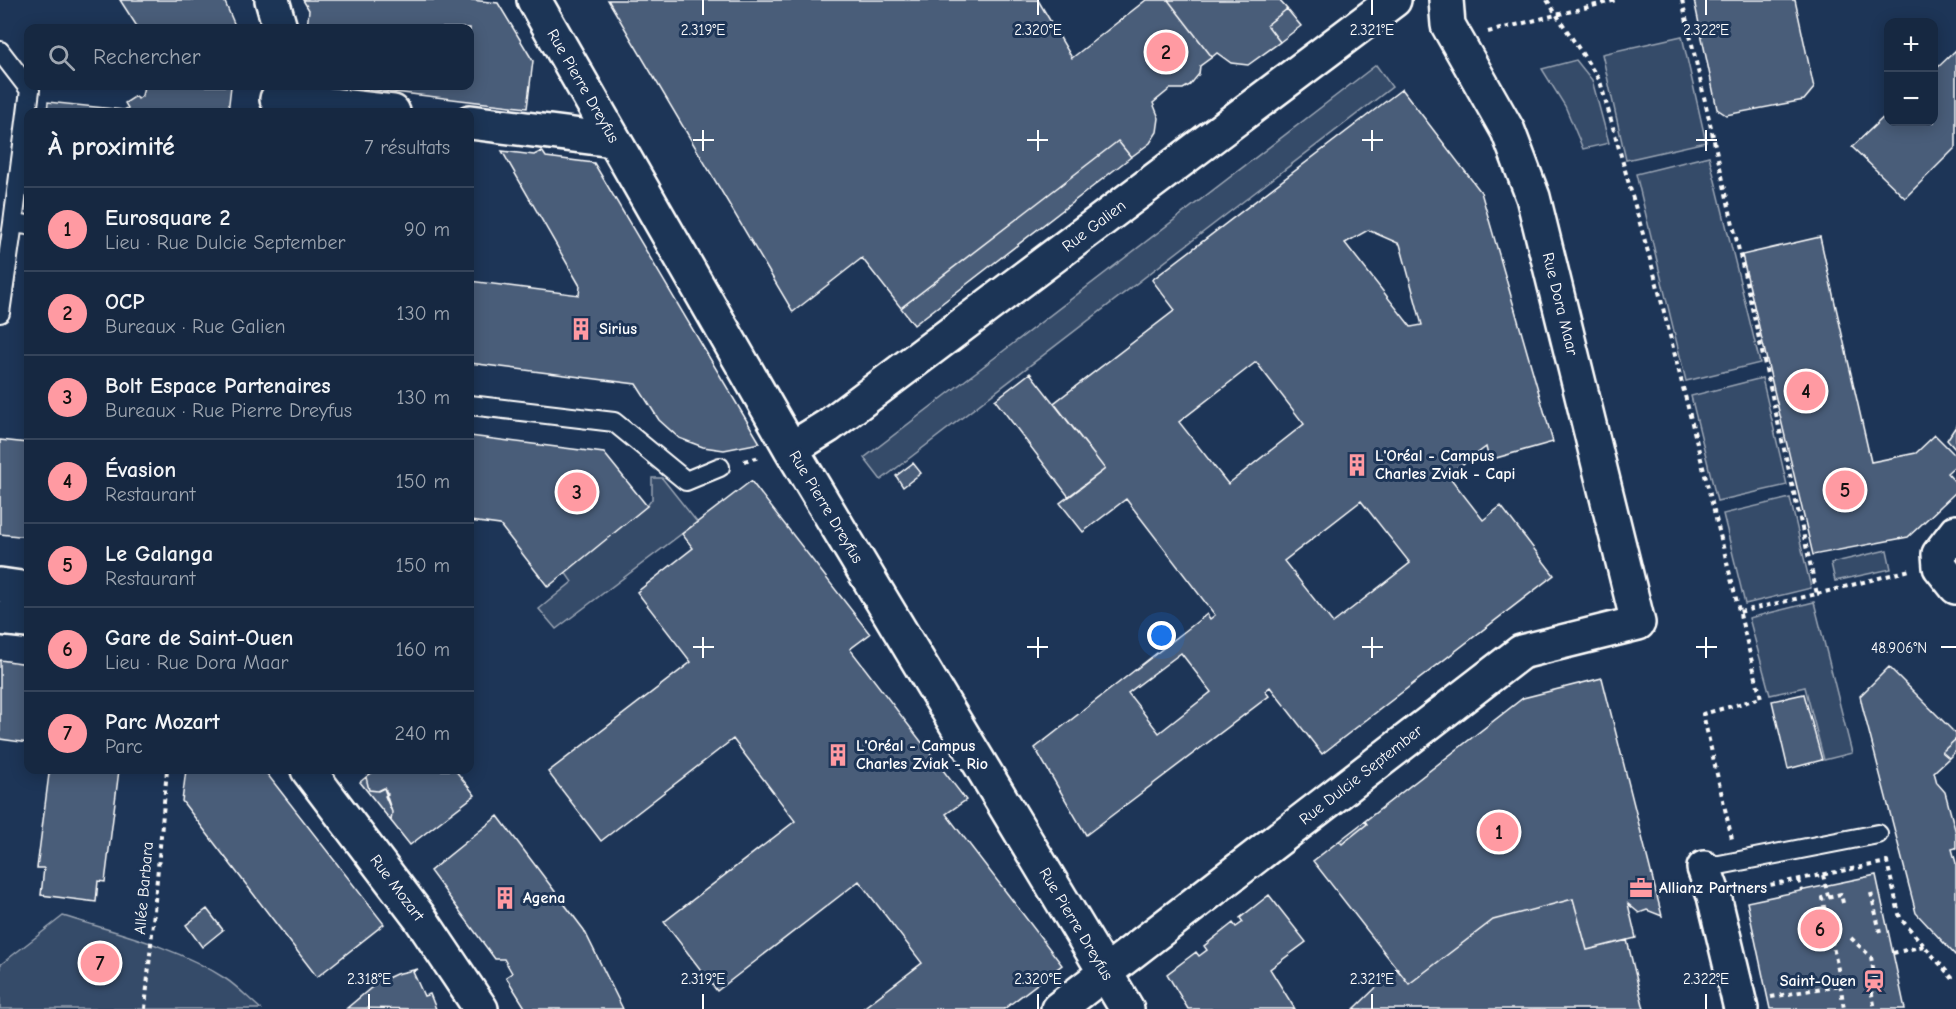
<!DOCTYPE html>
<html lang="fr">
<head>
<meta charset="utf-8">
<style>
  body { margin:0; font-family:"Comic Neue",sans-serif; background:#23344c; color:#f1f3f6 }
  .controls { position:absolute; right:18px; top:18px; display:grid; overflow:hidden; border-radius:12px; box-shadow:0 3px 15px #0003 }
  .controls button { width:54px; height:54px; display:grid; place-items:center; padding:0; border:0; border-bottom:2px solid #35445a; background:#162841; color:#f1f3f6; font:30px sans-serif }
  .you { position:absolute; left:1162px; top:636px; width:21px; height:21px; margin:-15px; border:4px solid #fff; border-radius:50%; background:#1a73e8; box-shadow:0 0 0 9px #1a73e833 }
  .badge { display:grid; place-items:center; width:39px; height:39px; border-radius:50%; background:#ff9aa2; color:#111; font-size:20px; font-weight:700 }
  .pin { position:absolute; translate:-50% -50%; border:3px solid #fff; box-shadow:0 2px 6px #0006 }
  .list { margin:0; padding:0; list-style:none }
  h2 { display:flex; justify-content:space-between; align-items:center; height:78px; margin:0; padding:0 24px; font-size:26px }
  h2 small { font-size:20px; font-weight:400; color:#9ea6b1 }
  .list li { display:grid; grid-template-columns:39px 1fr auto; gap:18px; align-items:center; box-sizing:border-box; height:84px; padding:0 24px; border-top:2px solid #35445a }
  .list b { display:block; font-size:22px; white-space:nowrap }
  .list p { margin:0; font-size:20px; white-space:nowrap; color:#9ea6b1 }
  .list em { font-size:20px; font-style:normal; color:#9ea6b1 }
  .icon { flex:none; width:33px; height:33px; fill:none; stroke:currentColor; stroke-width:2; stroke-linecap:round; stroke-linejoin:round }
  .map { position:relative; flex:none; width:1956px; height:1009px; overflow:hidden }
  .search { position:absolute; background:#162841; box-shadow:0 3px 15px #0003; left:24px; top:24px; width:450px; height:66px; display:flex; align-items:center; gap:15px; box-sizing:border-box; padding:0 21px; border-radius:12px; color:#9ea6b1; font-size:22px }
  .panel { position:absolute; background:#162841; box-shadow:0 3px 15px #0003; left:24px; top:108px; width:450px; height:666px; border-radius:12px }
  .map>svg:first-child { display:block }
</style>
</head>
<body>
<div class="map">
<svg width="1956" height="1009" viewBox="0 0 1956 1009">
  <rect width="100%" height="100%" fill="#1d3557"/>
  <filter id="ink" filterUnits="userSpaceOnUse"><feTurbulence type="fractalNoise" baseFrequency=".0167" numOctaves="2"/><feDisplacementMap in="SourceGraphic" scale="12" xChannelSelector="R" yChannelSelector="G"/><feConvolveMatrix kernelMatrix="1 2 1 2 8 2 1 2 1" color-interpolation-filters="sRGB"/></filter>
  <g filter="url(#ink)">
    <path fill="#364b69" stroke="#9aa5b4" stroke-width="1.5" d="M1682,36l24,106 -80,18 -24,-106z
      M1576,60l16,20 17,63 -26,6 -18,-43 -23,-37z
      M1376,65l16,22 -511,393 -17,-22z
      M1709,156l51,207 -74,18 -50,-207z
      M1762,378l25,107 -70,16 -26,-105z
      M652,478h10l35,44 -141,107 -17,-20 33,-27 -7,-10 82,-66 5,-7z
      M1790,498l21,90 -66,16 -22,-90z
      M1887,550l4,19 -56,12 -4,-18z
      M1814,602l38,151 -28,7 -19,-73 -35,8 -21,-77z
      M63,916c55,17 114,31 163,63 12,8 23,20 35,30h-261v-44z"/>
    <path fill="#4a5d79" stroke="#fff" stroke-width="1.5" fill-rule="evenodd" d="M120,0h104l12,28h-98z
      M303,0h169l26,3 35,58 -6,47 -183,-22h126v-58h-163l2,-18z
      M608,0h430l34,58 74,-58h22l44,57 -12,9 -1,8 -9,11 -7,4h-13l-17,14 6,15 -2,14 -7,11 -19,14 -13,-16 -217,167 -39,-50 -69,54z
      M1168,0h111l8,9 -20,16 13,17 -32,23 -17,-2 -14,-10 -5,4z
      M1694,0h101l19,88 -10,12 -78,15 -9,-6z
      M1287,9l14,17 -21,16 -13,-17z
      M1956,50v97l-51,51 -53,-51 36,-34v9h46v-51z
      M144,86h87l-3,26h-181l1,-10 76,8 4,-2 -3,-5 11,-7 2,3 4,-3z
      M1402,89l79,103 72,250 -64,18 -3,-13 -38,28 35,45 18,-14 53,69 -232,179 -52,-67 -5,4 4,5 -183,139 -51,-87 172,-134 3,5 5,-4 -89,-116 -43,33 -23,-29 45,-34 -51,-66 121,-93 -23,-30zM1368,230l32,14 22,81 -11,2 -66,-84zM1256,362l48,62 -76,60 -49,-62zM1361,501l49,62 -77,60 -49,-62zM1181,653l30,39 -52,41 -31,-40z
      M1118,141l13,16 -217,168 -13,-17z
      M502,151l32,4 8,-4 4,6 48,6 166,280 -36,7 -21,-3 -24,-9 -20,-18 -23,-36 -166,-21v-82l109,14 1,-9z
      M1820,237l51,225 45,-9 19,-18 21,21v9l-9,8 9,10v9l-48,45 -95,18 -71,-300z
      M1030,373l75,96 -36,28 -74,-97z
      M1956,426v24l-9,-10z
      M470,436l134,17 43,53 -99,81 -48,-62 -30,-4z
      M0,440l28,3v94l-28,-3z
      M913,463l8,10 -18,14 -7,-11z
      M751,481l119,153 -20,15 116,151 -20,14 116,151 -58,44h-142l60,-46 -63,-82 -142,110 -53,-69 131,-101 -62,-82 -132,102 -53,-69 143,-110 -54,-70 56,-44 -11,-14z
      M0,660l28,4v79l-28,-4z
      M1889,667l67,67v5l-14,13 7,6 -15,14 3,11 8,9 11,41v15l-4,1 4,14v93l-40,-43 -54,-208 -2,-9z
      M1602,678l60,238 -15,-6 -8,3 -11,-9 8,34 -49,12 -14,-51 -80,21 -84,64 -96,-123 26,-20 3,3 25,-20 -2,-3 158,-123z
      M1804,694l18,66 -34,9 -16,-68z
      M1956,739v12l-7,7 -7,-6z
      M52,770h67l-14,112 -7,-1 -2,21 -55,-7 3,-27h-7l12,-94z
      M186,770h78l120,154 -67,53 -135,-176z
      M376,770h79l20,25 -65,50 -19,-24 1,-9 -8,-24 -6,3 -9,-1 -3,-13z
      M366,777l3,13 9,1 6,-3 4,6 -3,2 7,16 -1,9 -31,-39z
      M498,816l86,114 39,79h-97l-20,-32 6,-4 -8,-14h-9l-65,-88z
      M1365,821l2,3 -25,20 -3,-3z
      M1876,875l29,134h-135l-23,-107z
      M1269,895l37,47 -36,27 25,40h-107l-21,-35 29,-22 3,4 8,-6 -3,-4 29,-23 3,4 7,-5 -3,-4z
      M1573,899l14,51 40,-10 17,69h-290l42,-41 13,16 84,-64z
      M207,909l16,21 -21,17 -16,-22z
      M418,969l-5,3 11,24 6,-2 6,15 -89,-1 30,-25 19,-9z"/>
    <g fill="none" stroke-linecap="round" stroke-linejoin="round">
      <g stroke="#fff" stroke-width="22">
        <path id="lane" d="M0,51l30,39 -17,133
          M0,313l13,-90 15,2
          M470,405l144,17 72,59 34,-14
          M1704,868l174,-34"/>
      </g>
      <g stroke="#fff" stroke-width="38">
        <path id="street" d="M272,0l8,28
          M534,0l257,449 336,560
          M277,99l116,13
          M470,122l143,18
          M791,449l37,-23 566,-426
          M1956,532l-17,22 1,13 16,20
          M0,585l28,4
          M0,618l28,3
          M308,770l112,148 61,91
          M1704,868l10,28 27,113
          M1058,1009l463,-357 117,-29 -105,-426 -25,-66 -60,-106 -2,-25"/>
      </g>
      <path stroke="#fff" stroke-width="4" stroke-dasharray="4.5 4.5" stroke-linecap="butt" d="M1547,0l53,81 57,203 104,414 -58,16 29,125
        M1682,0l135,594 -78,18
        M1488,32l128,-32
        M744,461l16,-4
        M1817,594l93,-24
        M1823,875l5,21
        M1799,880l3,11
        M1744,890l143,-28 13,56 53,61h3
        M1871,893l9,39
        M1843,903l-2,-9 -19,4 16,71 6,40
        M1851,938l20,19 3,16 -3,17 4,19
        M1893,953l31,-7
        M1874,974l10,14
        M1771,997l69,-12
        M145,1009l22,-239"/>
      <use href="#lane" stroke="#1d3557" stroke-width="18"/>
      <use href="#street" stroke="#1d3557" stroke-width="33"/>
    </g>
  </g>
  <path fill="none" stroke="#fff" stroke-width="2" d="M703,0v15M1038,0v15M1372,0v15M1706,0v15M703,130v21M1038,130v21M1372,130v21M1706,130v21M693,140h21M1027,140h21M1362,140h21M1696,140h21M703,637v21M1038,637v21M1372,637v21M1706,637v21M693,647h21M1027,647h21M1362,647h21M1696,647h21M1941,647h15M369,994v15M703,994v15M1038,994v15M1372,994v15M1706,994v15"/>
  <defs>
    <g id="building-bare" transform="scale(1.8)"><path d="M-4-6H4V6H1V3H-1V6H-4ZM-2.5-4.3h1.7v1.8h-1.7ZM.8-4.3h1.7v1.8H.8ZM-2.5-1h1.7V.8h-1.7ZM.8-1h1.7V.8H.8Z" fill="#ff9aa2" stroke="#1d3557" stroke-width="2.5" paint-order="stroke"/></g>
    <g id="office-bare" transform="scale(1.8)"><path d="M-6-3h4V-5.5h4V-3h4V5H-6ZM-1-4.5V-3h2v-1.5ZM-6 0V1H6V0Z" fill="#ff9aa2" stroke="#1d3557" stroke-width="2.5" paint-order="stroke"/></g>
    <g id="station-bare" transform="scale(1.8)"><path d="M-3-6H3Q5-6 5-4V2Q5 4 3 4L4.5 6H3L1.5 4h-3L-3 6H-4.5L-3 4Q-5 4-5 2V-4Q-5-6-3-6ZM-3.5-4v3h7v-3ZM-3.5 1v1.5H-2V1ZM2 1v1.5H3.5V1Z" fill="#ff9aa2" stroke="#1d3557" stroke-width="2.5" paint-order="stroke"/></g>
  </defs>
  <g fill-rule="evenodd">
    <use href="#building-bare" x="581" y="329"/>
    <use href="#building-bare" x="1357" y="465"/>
    <use href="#building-bare" x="838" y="755"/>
    <use href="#office-bare" x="1641" y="888"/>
    <use href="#building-bare" x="505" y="898"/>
    <use href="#station-bare" x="1874" y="981"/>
  </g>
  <g text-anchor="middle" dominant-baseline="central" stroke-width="6" stroke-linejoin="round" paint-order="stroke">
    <g font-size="16" fill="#fff" stroke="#1d3557">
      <text transform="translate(583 86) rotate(60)">Rue Pierre Dreyfus</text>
      <text transform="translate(1094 226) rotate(-37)">Rue Galien</text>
      <text transform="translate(1560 304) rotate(76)">Rue Dora Maar</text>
      <text transform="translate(826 507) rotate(59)">Rue Pierre Dreyfus</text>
      <text transform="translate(1361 775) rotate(-38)">Rue Dulcie September</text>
      <text transform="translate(144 888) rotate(-85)">Allée Barbara</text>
      <text transform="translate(397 888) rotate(53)">Rue Mozart</text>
      <text transform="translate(1076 924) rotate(59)">Rue Pierre Dreyfus</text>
    </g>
    <g font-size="16" font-weight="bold" fill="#fff" stroke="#1d3557" text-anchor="start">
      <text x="599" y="329">Sirius</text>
      <text x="1375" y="456">L'Oréal - Campus<tspan x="1375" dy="18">Charles Zviak - Capi</tspan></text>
      <text x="856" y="746">L'Oréal - Campus<tspan x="856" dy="18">Charles Zviak - Rio</tspan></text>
      <text x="1659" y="888">Allianz Partners</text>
      <text x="523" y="898">Agena</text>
      <text x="1856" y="981" text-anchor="end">Saint-Ouen</text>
    </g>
  </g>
  <g font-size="15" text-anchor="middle" fill="#fff" stroke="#1d3557" stroke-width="6" stroke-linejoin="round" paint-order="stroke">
    <text x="703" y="35">2.319°E</text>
    <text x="1038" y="35">2.320°E</text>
    <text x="1372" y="35">2.321°E</text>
    <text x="1706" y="35">2.322°E</text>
    <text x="1899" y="653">48.906°N</text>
    <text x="369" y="984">2.318°E</text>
    <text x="703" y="984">2.319°E</text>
    <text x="1038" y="984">2.320°E</text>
    <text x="1372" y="984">2.321°E</text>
    <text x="1706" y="984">2.322°E</text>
  </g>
</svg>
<div class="controls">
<button>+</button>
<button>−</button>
</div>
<div class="you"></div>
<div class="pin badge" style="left:1499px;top:832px">1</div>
<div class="pin badge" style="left:1166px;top:52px">2</div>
<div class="pin badge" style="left:577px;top:492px">3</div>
<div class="pin badge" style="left:1806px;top:391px">4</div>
<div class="pin badge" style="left:1845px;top:490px">5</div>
<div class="pin badge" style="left:1820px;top:929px">6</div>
<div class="pin badge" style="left:100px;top:963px">7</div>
<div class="search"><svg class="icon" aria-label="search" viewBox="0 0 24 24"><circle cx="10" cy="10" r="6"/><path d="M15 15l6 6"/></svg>Rechercher</div>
<section class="panel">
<h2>À proximité<small>7 résultats</small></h2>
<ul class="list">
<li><span class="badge">1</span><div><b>Eurosquare 2</b><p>Lieu · Rue Dulcie September</p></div><em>90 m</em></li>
<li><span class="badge">2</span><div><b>OCP</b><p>Bureaux · Rue Galien</p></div><em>130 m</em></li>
<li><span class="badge">3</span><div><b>Bolt Espace Partenaires</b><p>Bureaux · Rue Pierre Dreyfus</p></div><em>130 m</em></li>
<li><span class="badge">4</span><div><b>Évasion</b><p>Restaurant</p></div><em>150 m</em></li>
<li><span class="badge">5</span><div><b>Le Galanga</b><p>Restaurant</p></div><em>150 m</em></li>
<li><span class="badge">6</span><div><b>Gare de Saint-Ouen</b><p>Lieu · Rue Dora Maar</p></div><em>160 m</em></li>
<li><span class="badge">7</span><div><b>Parc Mozart</b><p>Parc</p></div><em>240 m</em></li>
</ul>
</section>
</div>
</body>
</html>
